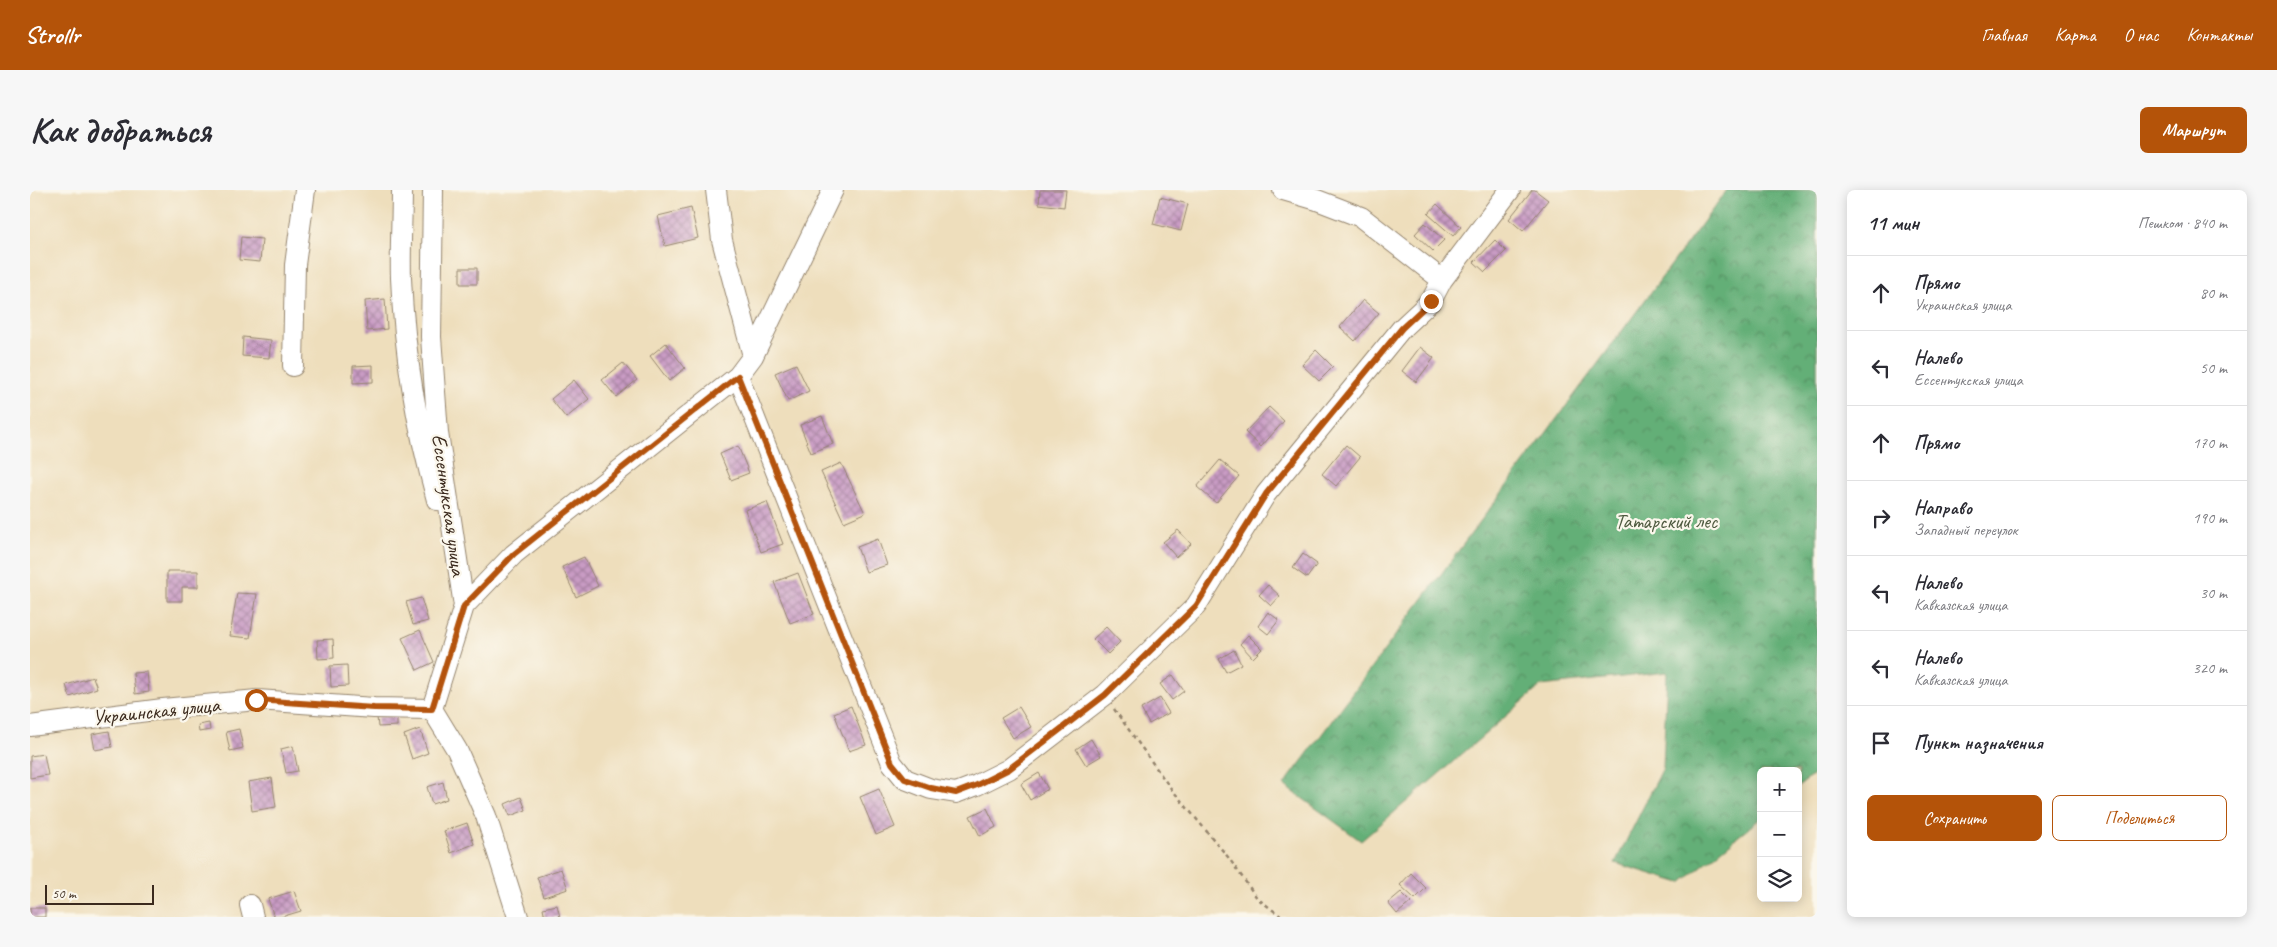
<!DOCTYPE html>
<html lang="ru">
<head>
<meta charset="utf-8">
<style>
  body { margin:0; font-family:Caveat,sans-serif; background:#f7f7f7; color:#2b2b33 }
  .controls { position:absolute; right:15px; bottom:15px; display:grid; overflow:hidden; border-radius:8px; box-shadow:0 2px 12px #0003 }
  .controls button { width:45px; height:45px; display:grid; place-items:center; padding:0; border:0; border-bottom:1px solid #e1e1e2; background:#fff; color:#2b2b33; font:25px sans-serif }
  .scale { position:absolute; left:15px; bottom:12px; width:109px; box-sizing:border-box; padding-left:5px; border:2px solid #3b2a1e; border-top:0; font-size:14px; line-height:18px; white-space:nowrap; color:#3b2a1e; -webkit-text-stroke:4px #fbf7ec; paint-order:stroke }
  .stop { position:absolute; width:15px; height:15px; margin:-11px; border:4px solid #b45309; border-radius:50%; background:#fff }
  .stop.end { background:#b45309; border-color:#fff; box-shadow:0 1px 5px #0008 }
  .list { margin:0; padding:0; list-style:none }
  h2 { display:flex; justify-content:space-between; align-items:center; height:65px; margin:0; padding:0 20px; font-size:21px }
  h2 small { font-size:16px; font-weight:400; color:#7c7c81 }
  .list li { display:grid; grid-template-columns:32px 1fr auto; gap:15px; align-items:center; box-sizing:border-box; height:75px; padding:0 20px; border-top:1px solid #e1e1e2 }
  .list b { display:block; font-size:19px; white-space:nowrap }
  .list p { margin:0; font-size:16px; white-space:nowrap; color:#7c7c81 }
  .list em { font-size:16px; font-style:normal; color:#7c7c81 }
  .actions { display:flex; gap:10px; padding:15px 20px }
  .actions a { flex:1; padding:11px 0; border:1px solid #b45309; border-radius:8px; text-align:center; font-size:18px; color:#b45309 }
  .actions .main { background:#b45309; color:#fff }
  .icon { flex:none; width:28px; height:28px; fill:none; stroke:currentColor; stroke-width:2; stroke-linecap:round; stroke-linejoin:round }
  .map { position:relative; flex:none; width:1787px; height:727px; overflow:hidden; border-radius:8px }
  header { display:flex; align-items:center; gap:30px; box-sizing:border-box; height:70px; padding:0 25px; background:#b45309; color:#fff }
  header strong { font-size:24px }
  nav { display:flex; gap:28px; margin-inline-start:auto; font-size:18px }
  .intro { display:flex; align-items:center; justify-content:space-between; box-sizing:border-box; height:120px; padding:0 30px }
  h1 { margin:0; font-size:35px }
  .button { padding:12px 22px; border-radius:8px; background:#b45309; color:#fff; font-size:18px; font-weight:700 }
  main { display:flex; gap:30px; padding:0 30px }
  aside { flex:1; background:#fff; border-radius:8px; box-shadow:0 2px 12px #0003 }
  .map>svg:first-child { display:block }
</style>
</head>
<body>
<header>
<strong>Strollr</strong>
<nav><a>Главная</a><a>Карта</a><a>О нас</a><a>Контакты</a></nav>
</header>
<div class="intro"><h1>Как добраться</h1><a class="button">Маршрут</a></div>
<main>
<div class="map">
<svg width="1787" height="727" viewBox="0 0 1787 727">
  <defs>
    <pattern id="forest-crowns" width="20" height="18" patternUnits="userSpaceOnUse" patternTransform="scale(1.25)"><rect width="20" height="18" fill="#64af77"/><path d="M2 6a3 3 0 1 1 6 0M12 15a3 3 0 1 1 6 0" fill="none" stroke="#548f61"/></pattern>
    <pattern id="building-cross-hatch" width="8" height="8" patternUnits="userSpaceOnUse" patternTransform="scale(1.25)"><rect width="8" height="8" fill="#c99bc4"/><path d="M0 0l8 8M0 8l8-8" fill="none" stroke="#a47f9f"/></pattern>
  </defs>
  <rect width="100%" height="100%" fill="#fbf7ec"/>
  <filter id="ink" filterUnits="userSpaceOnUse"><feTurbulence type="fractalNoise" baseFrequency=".02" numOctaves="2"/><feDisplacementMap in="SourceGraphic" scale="10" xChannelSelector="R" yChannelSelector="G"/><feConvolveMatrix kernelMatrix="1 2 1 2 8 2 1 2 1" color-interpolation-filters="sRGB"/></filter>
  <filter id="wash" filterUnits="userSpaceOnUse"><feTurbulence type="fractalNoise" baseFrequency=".0096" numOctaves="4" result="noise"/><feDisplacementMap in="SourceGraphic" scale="20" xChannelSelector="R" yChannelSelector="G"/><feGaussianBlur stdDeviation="1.12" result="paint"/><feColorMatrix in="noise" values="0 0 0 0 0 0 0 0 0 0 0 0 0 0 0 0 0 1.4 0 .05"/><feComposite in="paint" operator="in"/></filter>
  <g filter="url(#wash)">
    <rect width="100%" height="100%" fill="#eedebc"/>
    <path fill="url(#forest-crowns)" stroke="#506c4a" d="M1697,0h90v582l-19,15v-16h-37v47l-80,65 -66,-20 48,-95 4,-96 -126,14 -180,155 -77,-56z"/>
    <g id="blocks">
      <path fill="url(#building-cross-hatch)" d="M1010,0h26l-2,17 -25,-3z
        M1502,0h3l13,10 -25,31 -14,-12z
        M1130,7l28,7 -7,27 -28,-7z
        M1407,14l24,23 -8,9 -25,-22z
        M661,18l7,30 -33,8 -7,-30z
        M1395,33l19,17 -11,11 -18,-17z
        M211,47l21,2 -2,23 -21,-2z
        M1465,50l11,11 -21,21 -11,-10z
        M430,78h17v16h-17z
        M355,109l2,30 -20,2 -2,-30z
        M1333,110l16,13 -24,28 -15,-14z
        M213,147l28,3 -2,18 -27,-2z
        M636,153l19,25 -16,13 -19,-25z
        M1390,157l14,11 -18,24 -14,-11z
        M1286,160l17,17 -14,14 -17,-16z
        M593,173l14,17 -21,17 -14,-17z
        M766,174l13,27 -21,10 -13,-28z
        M343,175v17l-20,1v-17z
        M544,190l15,19 -23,19 -15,-19z
        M1239,217l15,14 -23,26 -16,-15z
        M792,226l11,28 -22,9 -11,-28z
        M1316,255l14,12 -24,29 -14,-12z
        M708,256l11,27 -18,7 -11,-26z
        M1190,270l19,16 -23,27 -19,-16z
        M811,273l24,50 -21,9 -23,-50z
        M737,312l16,42 -22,8 -16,-42z
        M1148,340l13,14 -15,13 -13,-15z
        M848,349l9,26 -21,7 -9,-25z
        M1273,364l14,10 -10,14 -14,-10z
        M554,367l14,29 -22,11 -14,-30z
        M137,381h31v16h-16v14h-15z
        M768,383l16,41 -24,9 -16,-41z
        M1238,395l12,11 -9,10 -12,-11z
        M207,403l20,1 -7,44 -20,-2z
        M391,408l7,23 -15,4 -7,-23z
        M1238,422l11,8 -11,14 -10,-8z
        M1076,437l14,15 -12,12 -15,-15z
        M390,440l14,32 -17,8 -15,-32z
        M1218,445l14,14 -9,9 -13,-14z
        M303,449l1,19 -16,1 -1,-19z
        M1204,460l7,14 -15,8 -7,-13z
        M317,475l1,21 -17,1 -1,-21z
        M117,482l2,20 -14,2 -2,-21z
        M1143,485l11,16 -12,9 -12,-16z
        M63,487l4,11 -27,9 -4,-12z
        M1130,508l9,15 -20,11 -8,-15z
        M821,516l15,39 -17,6 -15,-38z
        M989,517l12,20 -18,11 -12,-20z
        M367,526v10l-19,1 -1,-10z
        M179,533l1,7 -11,2 -1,-7z
        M209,539l4,19 -13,3 -4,-19z
        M390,539l8,24 -16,6 -8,-24z
        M79,541l3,16 -17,3 -3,-16z
        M1061,549l10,17 -15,9 -10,-16z
        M263,556l5,25 -12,2 -5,-24z
        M14,564l4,21 -18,3v-22z
        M1009,583l9,16 -18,11 -9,-16z
        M242,588l4,29 -24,4 -4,-29z
        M413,592l4,17 -15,5 -5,-17z
        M849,599l16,38 -19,8 -16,-38z
        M491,607l5,13 -16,6 -5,-12z
        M957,618l9,19 -16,9 -10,-20z
        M437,633l7,21 -23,9 -7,-22z
        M531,679l7,20 -24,8 -7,-20z
        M1381,683l15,15 -11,11 -15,-14z
        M264,701l7,20 -20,6h-7l-6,-18z
        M1371,702l10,10 -14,12 -9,-11z
        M527,715l3,12h-15l-2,-9z
        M0,718h15v9h-15z"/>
    </g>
  </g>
  <g filter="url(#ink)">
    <use href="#blocks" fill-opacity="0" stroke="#94846d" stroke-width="1"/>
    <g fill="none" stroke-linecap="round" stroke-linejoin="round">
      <g stroke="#94846d" stroke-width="22">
        <path id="minor" d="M372,0c0,29 -2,59 -1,88 3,74 16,150 36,222
          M403,0l-2,147 7,96 26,173 -32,103 25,41 29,66 32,101
          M686,0l6,50 31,116
          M1253,0l34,10 44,17 81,63
          M263,176l2,-101 10,-75
          M708,186l154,387 13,16 26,10 25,4 21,-8 32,-16 96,-74 91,-89 70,-112 136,-166 29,-27 11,-21 68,-90
          M434,416l50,-52 224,-178 15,-20 80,-166
          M0,536l133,-17 94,-9 117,8 58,1
          M220,715l3,12"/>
      </g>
      <path stroke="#94846d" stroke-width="2.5" stroke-dasharray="4 4" stroke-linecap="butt" d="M1084,519l55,77 59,71 29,41 25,19"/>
      <use href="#minor" stroke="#fff" stroke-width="20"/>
    </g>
  </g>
  <g fill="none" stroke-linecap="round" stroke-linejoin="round" filter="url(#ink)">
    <path stroke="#b45309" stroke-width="6" d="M226,510l118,8 58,1 32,-103 50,-52 224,-178 154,387 13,16 26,9 25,5 21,-8 32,-16 96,-74 91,-89 70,-112 136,-166 29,-27"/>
  </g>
  <g text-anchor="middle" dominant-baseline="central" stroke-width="4.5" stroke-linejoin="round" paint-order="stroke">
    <g font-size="21" fill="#3b2a1e" stroke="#fbf7ec">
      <text transform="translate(419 315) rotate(82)">Ессентукская улица</text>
      <text transform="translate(126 521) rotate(-6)">Украинская улица</text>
    </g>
    <g font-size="21" fill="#4e5a3f" stroke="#fbf7ec">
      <text x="1636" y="331">Татарский лес</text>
    </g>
  </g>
</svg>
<div class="controls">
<button>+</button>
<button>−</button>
<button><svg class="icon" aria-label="layers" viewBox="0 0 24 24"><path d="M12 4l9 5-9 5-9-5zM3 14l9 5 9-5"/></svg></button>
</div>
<div class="scale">50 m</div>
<div class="stop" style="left:226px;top:510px"></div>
<div class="stop end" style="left:1401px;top:111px"></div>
</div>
<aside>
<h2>11 мин<small>Пешком · 840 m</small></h2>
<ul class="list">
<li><svg class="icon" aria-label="ahead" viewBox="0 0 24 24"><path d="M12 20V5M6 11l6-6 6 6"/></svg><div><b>Прямо</b><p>Украинская улица</p></div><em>80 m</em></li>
<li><svg class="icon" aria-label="left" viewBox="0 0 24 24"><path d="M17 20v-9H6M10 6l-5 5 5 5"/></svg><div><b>Налево</b><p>Ессентукская улица</p></div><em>50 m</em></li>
<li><svg class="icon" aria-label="ahead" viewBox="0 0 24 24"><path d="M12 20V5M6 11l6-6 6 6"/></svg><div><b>Прямо</b></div><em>170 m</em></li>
<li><svg class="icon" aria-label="right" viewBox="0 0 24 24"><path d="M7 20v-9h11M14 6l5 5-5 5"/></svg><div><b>Направо</b><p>Западный переулок</p></div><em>190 m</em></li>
<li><svg class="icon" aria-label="left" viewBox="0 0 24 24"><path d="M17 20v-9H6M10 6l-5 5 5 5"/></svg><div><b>Налево</b><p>Кавказская улица</p></div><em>30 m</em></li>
<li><svg class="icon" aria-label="left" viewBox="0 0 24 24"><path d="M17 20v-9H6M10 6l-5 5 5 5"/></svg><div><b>Налево</b><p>Кавказская улица</p></div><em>320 m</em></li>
<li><svg class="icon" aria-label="arrive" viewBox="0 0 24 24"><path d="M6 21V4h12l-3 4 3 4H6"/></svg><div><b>Пункт назначения</b></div></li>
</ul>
<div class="actions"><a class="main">Сохранить</a><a>Поделиться</a></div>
</aside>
</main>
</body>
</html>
